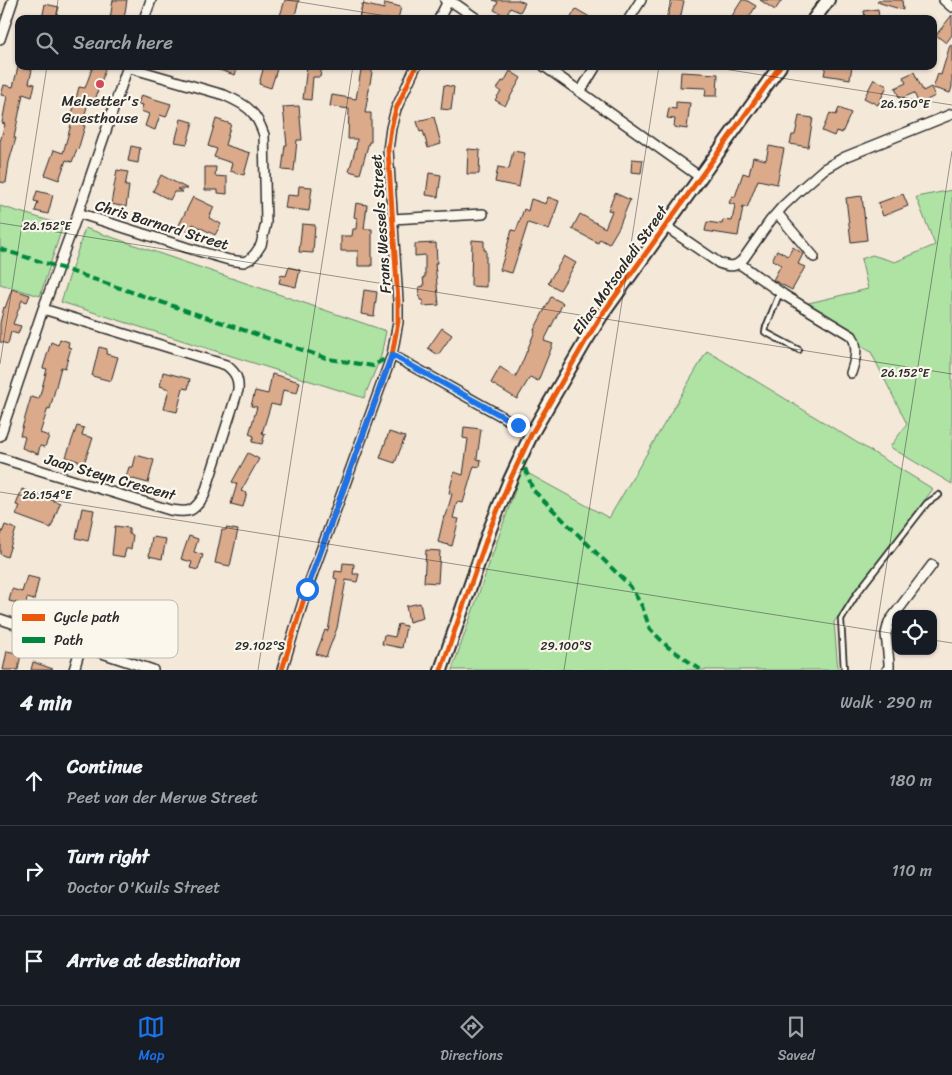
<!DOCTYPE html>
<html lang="en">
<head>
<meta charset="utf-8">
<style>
  body { margin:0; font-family:Sriracha,sans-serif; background:#20242c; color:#f1f3f6 }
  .controls { position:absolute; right:15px; bottom:15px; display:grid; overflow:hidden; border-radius:10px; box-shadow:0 1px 4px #0004 }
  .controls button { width:45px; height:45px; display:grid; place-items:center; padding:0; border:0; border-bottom:1px solid #363941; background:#171b24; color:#f1f3f6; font:25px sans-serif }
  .stop { position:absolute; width:15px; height:15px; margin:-11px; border:4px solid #1a73e8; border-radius:50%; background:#fff }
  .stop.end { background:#1a73e8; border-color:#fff; box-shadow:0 1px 5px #0008 }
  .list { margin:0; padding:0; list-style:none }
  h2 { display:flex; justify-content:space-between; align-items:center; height:65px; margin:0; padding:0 20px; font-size:21px }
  h2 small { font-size:16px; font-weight:400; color:#9ea1a6 }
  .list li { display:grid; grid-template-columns:32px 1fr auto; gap:15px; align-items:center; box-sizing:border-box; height:90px; padding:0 20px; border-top:1px solid #363941 }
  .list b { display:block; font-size:19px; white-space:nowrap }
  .list p { margin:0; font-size:16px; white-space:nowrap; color:#9ea1a6 }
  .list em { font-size:16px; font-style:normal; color:#9ea1a6 }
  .icon { flex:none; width:28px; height:28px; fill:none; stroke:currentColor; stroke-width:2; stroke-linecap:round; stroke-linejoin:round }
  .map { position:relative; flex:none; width:952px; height:670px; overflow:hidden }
  .search { position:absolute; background:#171b24; box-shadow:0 1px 4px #0004; left:15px; right:15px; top:15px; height:55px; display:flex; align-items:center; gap:12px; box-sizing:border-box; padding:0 18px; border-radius:10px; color:#9ea1a6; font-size:19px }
  .sheet { height:335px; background:#171b24 }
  nav { display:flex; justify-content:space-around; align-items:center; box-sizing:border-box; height:70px; border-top:1px solid #363941; background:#171b24; font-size:14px; color:#9ea1a6 }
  nav a { display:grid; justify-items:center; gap:2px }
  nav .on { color:#1a73e8 }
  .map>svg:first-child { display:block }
</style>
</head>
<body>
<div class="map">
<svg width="952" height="670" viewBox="0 0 952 670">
  <rect width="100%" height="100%" fill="#f4e8d9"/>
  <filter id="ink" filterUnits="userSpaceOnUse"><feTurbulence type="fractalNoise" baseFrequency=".02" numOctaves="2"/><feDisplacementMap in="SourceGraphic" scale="10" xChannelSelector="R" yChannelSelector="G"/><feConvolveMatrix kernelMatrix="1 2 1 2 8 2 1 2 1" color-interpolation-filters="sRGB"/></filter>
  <g filter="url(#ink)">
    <path fill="#aee3a4" stroke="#6c8768" d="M952,190v294l-62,-37 17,-23 -36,-72 -75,-46 72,-17 -7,-30 11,-4 23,7 40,-17 -19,-48z
      M0,206l63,19 -23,71 -40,-12z
      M85,228l301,103 -5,25 -17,42 -303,-96z
      M707,351l226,138 -99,133 4,48h-386l70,-200 87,48z"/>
    <path fill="#daaa8b" stroke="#2b2b2b" d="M113,0h14l-3,19h-14z
      M285,0h14l-5,19h-15z
      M493,0h25l7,3 -5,9 -10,-4 -4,8 -12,-6 4,-8z
      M672,0l12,1 -4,18h-13z
      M742,0h4l10,6 -8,13h-18z
      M760,0h22l-7,10z
      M878,0h24l1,10 -26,-8z
      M385,3l16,4 -3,12h-39l3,-15 22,5z
      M45,4l14,3 -3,12h-14z
      M576,9l17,10h-23z
      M878,9l1,10h-14l-1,-8z
      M952,15v20l-6,8 -10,-8z
      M950,45l2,1v41l-2,6 -17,-5 5,-14 3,1z
      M93,66h13l-5,17h-1l-6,22 -6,-2 -6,22 3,1 -7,24 -1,-1 -5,13 -6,-2 -7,20 -14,-5 9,-25 9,3 11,-39h-2l7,-27 6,1z
      M213,66h25l-3,9 -22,-7z
      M264,66h14l-7,22 -12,-4z
      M307,66h15l-2,11h-7l-2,23 -8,-1z
      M363,66h10l-8,47h6v29h-2l-9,32 -11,-3 7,-24 1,-8h-9l1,-30 -19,-3 2,-11 24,4 5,-29h2z
      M826,66h26l-2,13 -26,-4z
      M18,67l14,3 -3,13 6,1 -3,13 -9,-3 -9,44h2l-7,24 -3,21 -6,-1v-40l5,-18 -3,-1 5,-27 -6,-1 3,-10 9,2z
      M510,71l11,7 -16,28 -10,-6 6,-9 -4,-2 5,-8 2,1z
      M681,72l37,2 -1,22h-12l1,-8 -26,-1z
      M914,72l9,19 8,-4 4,9 -16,8 -5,-11 -14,6 -5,-11 11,-5 -3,-6z
      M874,79l13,7 -9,19 -14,-7z
      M444,85l10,2 -3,23 -10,-1z
      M141,95l30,9 -5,13 -6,-2 -5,15 -10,-4 4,-12 -8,-3 2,-6 -5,-1z
      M676,102l14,1 -3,26 -13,-2 1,-8 -8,-1 2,-10 7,1z
      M299,106l3,34h-5l-3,31 -12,-1 3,-25h2l-4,-38z
      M839,108l12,5 -9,20 -6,-2 -2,5 -12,-5 8,-18 6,2z
      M799,116l14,2 -5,29 -18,-3 2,-9h3z
      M434,117l7,27 -13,4 -5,-17 -3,1 -3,-11z
      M181,119l12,3 -6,22 -12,-2z
      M216,119l15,5 -6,21 25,8 -6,22 -14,-4 2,-8 -18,-6 3,-8 -9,-3z
      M131,146l9,2 -2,15 -10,-2z
      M769,146l15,3 -7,35 -19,-4 -11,28 -4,-2 -5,30 -33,-5 2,-9 15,2 1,-4 9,1 3,-16 -6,-2 3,-7 3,1 8,-24 6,2 4,-18 13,3z
      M468,149l12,1 -1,24h-12z
      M513,151l12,2 -6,34 -24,-5 3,-15 11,2z
      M632,159l11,1 -2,13 -10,-1z
      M205,167h11l-1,9 12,1v17l-9,-1v-3h-13z
      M117,170l11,2 -3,14h4l-3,21 -15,-3z
      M429,173l12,2 -3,22 -12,-2z
      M161,175l27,14h-11l6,3h-9l-4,8 -17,-9z
      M299,186l13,1 -3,24 -24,-3 2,-13 11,1z
      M37,191l16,4 -5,19 -13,-3 3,-9 -4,-1z
      M615,193l15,7 -11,27 -10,17 -9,-5 -2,4 -26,-14 8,-15 25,14 7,-17 -4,-1z
      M903,194l5,12 -25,10 -5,-13z
      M862,196l5,44 -16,2 -5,-44z
      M193,197l21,10 -5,11 12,6 -6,11 -22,-11 -4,8 -11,-5z
      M548,197l11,4 -10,29 -21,-7 -16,50 -12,-3 12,-40 4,1 8,-22 4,2 3,-12 15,5z
      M356,203l11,2 -3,24h8v37h-14v-15h-17v-15h11l1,-7h3l1,-11 -3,-1z
      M302,224l13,1 -2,28 -14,-1z
      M472,240l12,1v9h2v37l-15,-1z
      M436,243l1,20 -2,1 4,41 -16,1v-6h-3l-1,-13 5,-1 -1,-9h2v-22l-10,1v-12z
      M793,247l10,7 -5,10 7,3 -13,23 -19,-10 8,-15 -9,-5 5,-10 11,6z
      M564,256l12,7 -16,27 -12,-7z
      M289,267l11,3 -4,17 -17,-4 2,-8 5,1z
      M12,289l18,6 -3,7 -5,-2 -9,24 8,2 -3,8 -7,-2 -3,12 -8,-2v-19l4,-16 1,1z
      M364,290l13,2 -3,24 -13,-2z
      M551,297l12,6 -19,38 9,3 -15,37 -8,-4 -13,22 -26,-16 9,-16 15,10 4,-7 16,-39 -1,-1z
      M442,328l10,7 -14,20 -10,-7z
      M60,339l9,3 -1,5 3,1 -6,20 -4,-1 -11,42 -2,-1 -8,25 9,3 -4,11 -5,-1 -2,8 -16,-6 3,-11 -5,-2 11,-38 8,2 8,-30 -4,-1 8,-26 7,3z
      M99,347l8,2 -1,5 12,3 -7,24 -19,-5z
      M163,372l27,7 -2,10 -5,-1 -6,24 -13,-3 5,-20 -9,-3z
      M272,374l28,8 -3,11 -14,-3 -3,16 -9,-2 -9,29 3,1 -3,10 -10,-2 2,-6 -5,-2 8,-27 -6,-1 4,-15 13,3z
      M77,426l7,2 -2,7 11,3 -9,25 -18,-6z
      M464,427l17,2 -4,30 4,1 -1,7 -6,-1 -11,37 -6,-1 -4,16 6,1 -7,27 -14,-4 6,-26h2l6,-22 -3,-1 5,-21 9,3 5,-36 -5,-1z
      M389,432l16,5 -10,26 -15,-5z
      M248,453l11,6 -18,32 6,2 -4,14 -12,-3 6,-20 -5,-2z
      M136,455l18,5 -6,23 -22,-6 3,-10h4z
      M22,489l38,14 -9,25 -35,-13 4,-9 -4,-1z
      M82,508l12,2 -6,31 -12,-3z
      M5,525l11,4 -9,28 -7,-3v-16z
      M115,526l14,2v6l4,1 -2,14h-5l-2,8 -12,-2z
      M226,528l12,2 -8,36 -15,-3 7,-33h4z
      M189,536l9,3 -4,13 9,3 -5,15 -8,-2 2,-6 -11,-3z
      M152,537l14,2 -4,20 -13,-3z
      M426,550l14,1 -2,32 -14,-1z
      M343,563l11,1 -1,10h6l-2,8 -11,-2 -9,48 -11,29 -10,-3 9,-24 3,1 9,-52 -3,-1 1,-7 7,1z
      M27,576l12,3 -5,21 -7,-2 -1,7 -17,-4 3,-12 10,3z
      M420,603l3,15 -14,4 -3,-16z
      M398,624l8,2 -4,22 -20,-4 2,-9 11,2z
      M7,651l14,3 -3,16h-15z
      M33,662l20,7 -1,1h-21z"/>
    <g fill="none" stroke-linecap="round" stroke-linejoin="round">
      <g stroke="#2b2b2b" stroke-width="8">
        <path id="lane" d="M780,292l-14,35 -1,5 34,18
          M844,670l-3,-51 17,-27 69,-89 12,-8"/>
      </g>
      <g stroke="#2b2b2b" stroke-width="12">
        <path id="street" d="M445,0l12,5 20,14
          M944,0l8,7
          M144,19l7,-19
          M439,19l9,-18
          M629,19l12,-19
          M0,39l13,-39
          M544,66l156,111
          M580,92l16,-26
          M78,213l110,35 41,12 15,2 6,-3 5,-5 6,-9 5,-22 -2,-88c-8,-24 -17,-30 -40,-40l-97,-28
          M777,213l37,44
          M392,219l91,-5
          M665,226l54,37c11,4 17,5 25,-5l26,-37 13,-15 17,-16 24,-21 21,-12 107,-43
          M740,264l44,31 68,41c7,12 3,25 -1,37
          M392,355l140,78
          M0,436l43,-127 35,-96 50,-147
          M0,458l170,52c20,3 23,2 34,-14l34,-106c1,-12 -3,-18 -12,-25l-183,-56
          M0,619l153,51
          M74,670l7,-24
          M282,670l25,-81 85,-234 6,-33v-21l-10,-151 3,-22 5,-19 20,-43
          M887,670l2,-2v-5l-3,-29 3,-12 43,-57"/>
      </g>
      <g stroke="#2b2b2b" stroke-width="16">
        <path id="secondary" d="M814,19l14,-19
          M441,670l49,-141 20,-49 22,-47 53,-91 16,-26 179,-250"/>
      </g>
      <use href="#lane" stroke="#fbf7ec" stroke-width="4.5"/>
      <use href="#street" stroke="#fbf7ec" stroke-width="9"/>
      <use href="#secondary" stroke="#fbf7ec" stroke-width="12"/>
      <path stroke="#00873e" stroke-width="4" stroke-dasharray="8 4" stroke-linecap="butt" d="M0,249l58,18 271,92 44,7 18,-11
        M521,457l12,33 97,96 12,20 8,23 18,18 33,23"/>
      <g stroke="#fbf7ec" stroke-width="8">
        <path id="cycleway" d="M282,670l25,-81 85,-234 6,-33v-21l-10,-151 3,-22 5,-19 20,-43
          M441,670l49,-141 20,-49 22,-47 53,-91 16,-26 179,-250"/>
      </g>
      <use href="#cycleway" stroke="#e8590c" stroke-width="5"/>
    </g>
  </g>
  <g fill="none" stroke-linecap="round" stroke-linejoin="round" filter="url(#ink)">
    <path stroke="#1a73e8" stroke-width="6" d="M307,589l85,-234 126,70"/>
  </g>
  <path fill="none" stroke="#2b2b2b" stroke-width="1" stroke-opacity="0.45" d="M287,0l118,19M55,19l3,-19M361,19l3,-19M667,19l3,-19M705,66l247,39M0,223l952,151M0,364l47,-298M0,492l896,142M933,640l19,3M258,670l95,-604M564,670l95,-604M870,670l82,-519"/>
  <circle fill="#d1495b" stroke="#fbf7ec" stroke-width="2" cx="100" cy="84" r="5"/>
  <g text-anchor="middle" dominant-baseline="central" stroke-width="4.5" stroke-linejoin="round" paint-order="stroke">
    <g font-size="15" fill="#2b2b2b" stroke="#fbf7ec">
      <text x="100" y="101">Melsetter's<tspan x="100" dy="17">Guesthouse</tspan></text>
    </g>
    <g font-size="15" fill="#2b2b2b" stroke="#fbf7ec">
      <text transform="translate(381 224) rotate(-94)">Frans Wessels Street</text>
      <text transform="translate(162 225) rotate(17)">Chris Barnard Street</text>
      <text transform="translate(620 270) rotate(-55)">Elias Motsoaledi Street</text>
      <text transform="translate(110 477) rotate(16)">Jaap Steyn Crescent</text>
    </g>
  </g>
  <rect x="12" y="600" width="166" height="58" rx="8" fill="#fbf7ec" stroke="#bdbab2" stroke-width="1"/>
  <rect x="22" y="614" width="23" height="7" fill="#e8590c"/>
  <rect x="22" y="637" width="23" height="6" fill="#00873e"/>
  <g font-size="14" fill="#2b2b2b">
    <text x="54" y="622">Cycle path</text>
    <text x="54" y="645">Path</text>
  </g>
  <g font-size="12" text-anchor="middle" fill="#2b2b2b" stroke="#fbf7ec" stroke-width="4.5" stroke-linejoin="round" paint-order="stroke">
    <text x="905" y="108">26.150°E</text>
    <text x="47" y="230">26.152°E</text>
    <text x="905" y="377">26.152°E</text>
    <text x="47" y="499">26.154°E</text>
    <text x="260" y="650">29.102°S</text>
    <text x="566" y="650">29.100°S</text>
  </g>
</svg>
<div class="controls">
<button><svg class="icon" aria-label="locate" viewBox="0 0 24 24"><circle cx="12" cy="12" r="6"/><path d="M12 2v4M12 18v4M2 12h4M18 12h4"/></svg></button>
</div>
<div class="stop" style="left:307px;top:589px"></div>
<div class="stop end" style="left:518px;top:425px"></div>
<div class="search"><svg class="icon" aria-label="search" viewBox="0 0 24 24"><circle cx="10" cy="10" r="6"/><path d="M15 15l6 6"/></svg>Search here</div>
</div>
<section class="sheet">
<h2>4 min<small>Walk · 290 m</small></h2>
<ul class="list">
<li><svg class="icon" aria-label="ahead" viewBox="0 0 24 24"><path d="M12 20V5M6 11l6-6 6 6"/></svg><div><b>Continue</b><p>Peet van der Merwe Street</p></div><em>180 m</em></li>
<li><svg class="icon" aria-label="right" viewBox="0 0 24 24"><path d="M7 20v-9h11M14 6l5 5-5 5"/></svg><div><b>Turn right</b><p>Doctor O'Kuils Street</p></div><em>110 m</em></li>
<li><svg class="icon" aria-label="arrive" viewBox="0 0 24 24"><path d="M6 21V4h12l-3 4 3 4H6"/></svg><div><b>Arrive at destination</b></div></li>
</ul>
</section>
<nav>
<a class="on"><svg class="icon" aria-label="map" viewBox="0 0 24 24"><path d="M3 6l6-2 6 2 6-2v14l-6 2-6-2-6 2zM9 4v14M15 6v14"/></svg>Map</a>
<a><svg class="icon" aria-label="directions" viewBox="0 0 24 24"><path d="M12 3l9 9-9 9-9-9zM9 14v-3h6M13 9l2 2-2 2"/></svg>Directions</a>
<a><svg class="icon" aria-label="saved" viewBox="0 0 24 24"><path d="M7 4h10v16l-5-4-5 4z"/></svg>Saved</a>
</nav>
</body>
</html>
